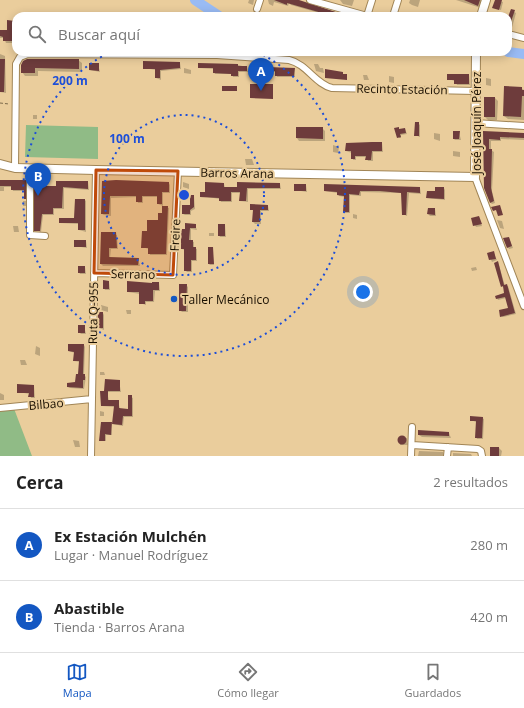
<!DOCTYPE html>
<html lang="es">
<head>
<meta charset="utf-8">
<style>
  body { margin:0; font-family:"Open Sans",sans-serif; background:#f6f6f6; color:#222 }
  .you { position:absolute; left:363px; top:292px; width:14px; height:14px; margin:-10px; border:3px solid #fff; border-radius:50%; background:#1a73e8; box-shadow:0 0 0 6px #1a73e833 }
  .badge { display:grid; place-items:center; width:26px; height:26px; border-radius:50%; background:#1357c2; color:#fff; font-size:13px; font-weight:700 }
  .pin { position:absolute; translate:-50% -33px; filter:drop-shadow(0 1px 2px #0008) }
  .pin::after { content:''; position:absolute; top:21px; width:14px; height:12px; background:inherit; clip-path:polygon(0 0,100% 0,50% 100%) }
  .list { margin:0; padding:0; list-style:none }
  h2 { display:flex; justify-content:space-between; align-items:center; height:52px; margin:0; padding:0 16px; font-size:17px }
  h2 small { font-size:13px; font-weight:400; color:#767676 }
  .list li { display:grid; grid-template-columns:26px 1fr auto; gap:12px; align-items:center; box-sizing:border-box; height:72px; padding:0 16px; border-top:1px solid #e0e0e0 }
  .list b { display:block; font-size:15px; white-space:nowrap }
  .list p { margin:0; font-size:13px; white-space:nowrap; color:#767676 }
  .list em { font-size:13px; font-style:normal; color:#767676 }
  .icon { flex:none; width:22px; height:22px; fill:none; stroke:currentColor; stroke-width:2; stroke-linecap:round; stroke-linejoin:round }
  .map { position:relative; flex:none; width:524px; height:456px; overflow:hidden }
  .search { position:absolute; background:#fff; box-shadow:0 2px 10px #0003; left:12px; right:12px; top:12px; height:44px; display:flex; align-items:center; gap:10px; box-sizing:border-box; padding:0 14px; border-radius:12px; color:#767676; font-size:15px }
  .sheet { height:196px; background:#fff }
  nav { display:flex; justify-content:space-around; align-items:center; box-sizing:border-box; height:56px; border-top:1px solid #e0e0e0; background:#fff; font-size:11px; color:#767676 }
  nav a { display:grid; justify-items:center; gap:2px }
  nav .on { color:#1357c2 }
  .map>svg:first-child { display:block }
</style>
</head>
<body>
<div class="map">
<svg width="524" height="456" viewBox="0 0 524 456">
  <rect width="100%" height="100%" fill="#eacd9c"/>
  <path fill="#90bb86" d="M26,125l72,2v32l-73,-2z
    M13,406l19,50h-32v-47z"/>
  <path fill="#0003" d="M249,0h5l-1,5 -5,-2z
    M268,0h27l53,16h-25v-2l-32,-9 -2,-2 -1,3 -14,-4 -1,4 -4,-2z
    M340,0h14l-2,6 -9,-2z
    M410,0h10l-2,7 -6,-2 -3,-2z
    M456,0h28l-3,8z
    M496,0l7,2 -2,8 -7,-2z
    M511,10l5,3 -5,18h-3v-10z
    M120,13h3l2,3h-5z
    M8,21l8,2v20h-10l-2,-5h-4v-7h8z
    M0,54l5,2 1,37 -6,-1z
    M78,60l4,3v9l-44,-1v5h-13l-3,-4v-7z
    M180,63l1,6 -20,2v9l-5,-2v-8l-12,-2z
    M98,64l2,8 -10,-2z
    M314,64h4l2,4h3l1,5 -8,-2z
    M238,65l9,2 1,5h-9v5h-6l-1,-3h-17l-1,-5 -15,-1z
    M266,65l2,3 26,1 1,8h-18l-1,-5h-19v-5z
    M184,68l7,2v4l-7,-1z
    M363,75h4l2,5h-5z
    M469,75l1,10h-13l-2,-4 -7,-2z
    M389,76l5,1v6l-5,-1z
    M486,78l5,1v7l-5,-1z
    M521,88l3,2v30l-16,-1 -4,-3z
    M495,98l3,3 -1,19h-9l-3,-3z
    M33,115h4v4h-4z
    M418,123l2,2v12l-5,-2z
    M322,128l3,3v10h-26l-2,-3z
    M398,128l2,2 5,-1 2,5 -6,1v3h-2z
    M459,132l2,8h-6l-1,-1z
    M484,132l40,2v6l-23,-1v2h-10v9l3,2 -2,39 3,12 -3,1 -2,-2z
    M434,133l6,1v7l-6,-2z
    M382,143l1,9h-10v9h-5l-2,-4h-10v3h-3l-1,-7 -6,-2z
    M333,145l6,2 -1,6 -5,-1z
    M453,151l7,1v5l-7,-1z
    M245,159h7l2,6h-8z
    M0,181h25l1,19 -1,-9h-12l-1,-4h-8v4h-4z
    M88,182l1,8 -25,-2v21h-10v6h-11l-2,17 -5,-2 3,-47 2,4h16z
    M103,182l66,1 1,2v8h-7v14l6,1 -2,47h-17l-1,-6 -7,-2 6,-15 15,-18v-8l-5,-2v-7h-15v6h-5l-1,-6 -26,1v18l-7,-1 -2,-1z
    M183,182l6,2v5l-6,-2z
    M224,184l1,4 55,-4 1,5h-33v13l-8,-1 1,-8h-9v9h-11l-1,-3 -19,-3z
    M306,185l1,7 -12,-2z
    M420,188l1,6 -12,-1 -2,23 -4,-2 -1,-21 -41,-1v4l-11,-1v18h-5l-1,-1 1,-15 -6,-1 -1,-3 -13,-2z
    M444,188l1,2v10l-18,-2z
    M194,196l1,13 -4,2v4h-6l-2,-1 8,-8z
    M85,200l1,1v31l-7,-2v-6l-19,-1 14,-4z
    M23,201h3v5h-3z
    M268,206l1,5h-8v13h-6l-2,-2 1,-11 -3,-2z
    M435,209l1,7h-6l-2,-2z
    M353,214l4,1v4l-4,-1z
    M479,217l3,9 -6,1 -4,-8z
    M497,220l5,1 2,8 -4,-1z
    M195,225l2,5 -6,-1v12l3,1v6l3,1v12h-5v11h-5l-2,-2v-20l-3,-1v-17z
    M225,225l1,12h-6l-1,-2z
    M13,226h5l1,6h-5z
    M102,233l15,2 1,14h-7l-1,9 28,1 2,7h-37l-2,-2z
    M209,233h5v3h-5z
    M509,238l4,10 -4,1 -1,-2z
    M86,241l1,7 -12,-2z
    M212,248l2,17h-4l-1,-1z
    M493,252l4,8 -5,2 -4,-9z
    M498,262l7,24h3l8,28 -13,3 -2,-1 8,-7 -3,-11 -8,2 -2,-4 10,-2 -2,-6 -2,-2z
    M85,267l1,7h-6l-1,-2z
    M476,267l1,3 -5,1 -1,-3z
    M109,282l1,8h-5l-1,-2z
    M159,283l1,8h-5l-1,11h-8v3l-6,-2v-9l-12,-2z
    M186,285l2,2v25h-6l-2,-2z
    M101,305l7,2v5l-7,-2z
    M126,310h5v4h-4z
    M103,313l1,2v15l-5,-2z
    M84,326l2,8h-5l-2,-2z
    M84,345l1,2 -1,28 2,2 -2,12 -14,-1 -2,-1 7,-3 4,-9 1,-13 -6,-1 1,-8 -6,-2z
    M36,346l4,2v8l-5,-2z
    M20,360h5l2,5h-6z
    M100,372h4l1,3h-5z
    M119,381l2,11h-14l2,9h9l2,8 9,1v-14l4,2v19h-9l-1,9 -10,-2 2,-17 -13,-1 5,-14z
    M34,386l1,12h-4l-1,-4 -12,-2z
    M0,393l4,2v5h-4z
    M100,411l4,1v4h-4z
    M482,418l2,1 -1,20h-6l-1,-2v-15l-5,-2z
    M111,423l1,12h-6v6h-5l-1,-1z
    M449,433l2,5 -29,-1 -3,-2z
    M399,438h8l1,7h-8z
    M73,440l6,1 1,6h-5z
    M491,448h8l3,3 -1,5h-10z
    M419,451l24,1 1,4h-26z
    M453,453l18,1 1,2h-19z"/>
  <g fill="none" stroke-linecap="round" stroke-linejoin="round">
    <path stroke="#99bbf4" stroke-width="10" d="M195,0l24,16
      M508,52l16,2"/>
  </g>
  <path fill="#6e3c3c" d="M274,0h25l49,16h-27l1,-3 -35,-10v2z
    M464,0h16l-2,6z
    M495,0h7l-3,10 -7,-2z
    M511,9l4,1 -7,20v-13z
    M7,20l8,1 1,20h-13v-4l-3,-1v-6h7z
    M0,59h5l-1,33h-4z
    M27,59h52v10l-44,-1v5h-14v-8l2,-4z
    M143,61l37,1v6l-20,2v8h-5v-9h-12z
    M89,63h10v8l-10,-1z
    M198,63l40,1v2h9v5h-9v5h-7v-2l-18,-1v-5h-15z
    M262,64h5v3l28,1 -1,8h-19v-5l-19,2v-6h5z
    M325,69l18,3v2h4v6l-22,-2z
    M447,74h22v10h-15v-4h-7z
    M250,84h23v15l-23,-1z
    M222,86h15v5h-15z
    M504,86l18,1v3h2v6h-2l-1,21 -18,-1z
    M484,97h11v20h-11z
    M415,122h4v14h-5z
    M296,127h27v12l-27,-1z
    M399,127v2l6,-1 1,5 -6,1 1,3 -4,1 -3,-10z
    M453,131h7l-1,8h-6z
    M483,131l41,2v5l-24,-1v3l-11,-1v10h3l-1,39 3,13 -4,2 -6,-15z
    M372,142h10v9h-10l-1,9h-6l1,-4h-11v3h-4v-8h-6l1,-8z
    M0,180h26v19h-2v-9h-13v-4h-11z
    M116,180l53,2v10h-7v12h-5v-8h-15v6h-6v-6h-26l-1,18h-8l1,-33z
    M56,181h32v8l-25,-2 -1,21h-9v6h-11l-2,17h-6v-49h6v4h16z
    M205,182l19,1v4h13v-5l43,1v5h-33l-1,13h-7l1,-9h-9v9h-12v-3l-19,-1v-5h5z
    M294,184h12v7h-12z
    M324,184l96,3v6l-13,-1 -1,23h-4l-1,-22 -21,-2h-20l-1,4 -10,-1v18h-6l1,-16 -7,-1v-3l-13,-1z
    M435,187h9v12l-18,-1 1,-7h8z
    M190,195h4v12l-4,3v4h-8v-9h8z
    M75,199h10v31h-7v-7h-19v-5h15z
    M250,204l18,1v5h-8v12h-8l1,-12h-3z
    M500,205l3,10 -5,1 -2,-6 -3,1 -2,-4z
    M162,206h6l-2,48h-18v-6h-7l1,-17h5v-11h11v-7h4z
    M428,208h7v7l-8,-1z
    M479,216l3,8 -9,2 -2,-8z
    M185,223l11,1v4h-6l-1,12h4v7h3v13h-5v11h-7v-22h-3v-18l1,-2h3z
    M218,224h7v12h-7z
    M101,232h15l1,16h-8v9l30,1 -1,7 -38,-1z
    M509,237l3,9 -5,2 -4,-10z
    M74,240h12v7h-12z
    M208,247h5l1,17h-6z
    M494,251l2,8 -7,1 -2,-7z
    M498,261l6,24 3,-1 8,29 -15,4 -1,-7 9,-2 -3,-11 -9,2 -1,-3 9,-3 -1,-7 -2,1 -7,-24z
    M78,266h7v7h-7z
    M103,280l6,1v8h-6z
    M127,281l25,2v-1h7v8h-6v11h-8v3h-6v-12h-12z
    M179,284h8l-1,27h-7z
    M98,312h5v16h-5z
    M78,325h7v8h-7z
    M68,344h16l-1,30h2v6h-2v8l-16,-1v-4l8,-1 1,-8h2l1,-13h-6l1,-9 -6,-1z
    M105,379l15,1v11h-16z
    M17,384l17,1v12h-6l1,-4h-12z
    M100,391h8v9h11v8l9,1v-14h4v21h-9l-1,9 -10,-1 2,-18h-13z
    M470,416l13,1 -1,21h-7l1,-17h-6z
    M101,422h11l-1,13 -6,-1v7h-6z
    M418,430l31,2v4l-31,-1z
    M397.5 440a4.5 4.5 0 1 1 9 0a4.5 4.5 0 1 1-9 0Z
    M490,447h9v9h-9z"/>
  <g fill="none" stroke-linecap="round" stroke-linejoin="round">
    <g stroke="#a18556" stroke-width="8">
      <path id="minor" d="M310,0l57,16
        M257,9l3,-9
        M367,16l5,-16
        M393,16l5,-16
        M508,34l16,4
        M475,123l49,3
        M15,168l1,-104 4,-7 8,-3 189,1 72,5c18,4 26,24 43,28l144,3
        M30,168v67l15,1
        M475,177l49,129
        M94,273l79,2 5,-104
        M0,408l92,-9
        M412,445l66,4 3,2 1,5
        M91,456l5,-286
        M411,456l1,-29
        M447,456l1,-9"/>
    </g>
    <g stroke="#a18556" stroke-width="10">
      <path id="major" d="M481,16l5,-16
        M0,164l15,4 81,2 379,7 1,-125"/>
    </g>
    <path stroke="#7b694a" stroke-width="1" stroke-dasharray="3 2" stroke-linecap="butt" d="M0,103l9,1"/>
    <use href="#minor" stroke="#fff" stroke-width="6"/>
    <use href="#major" stroke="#fff" stroke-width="8"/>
  </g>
  <path fill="#bf4a0a" fill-opacity="0.2" stroke="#bf4a0a" stroke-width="3" stroke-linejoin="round" d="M96,170l82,1 -5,104 -79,-2z"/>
  <g fill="none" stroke="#1d4ed8" stroke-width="2" stroke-dasharray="2 4">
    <circle cx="184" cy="195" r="80"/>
    <path d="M258 52A161 161 0 1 1 110 52"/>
  </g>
  <circle fill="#1357c2" stroke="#eacd9c" stroke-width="1.5" cx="174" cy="299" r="4"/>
  <g text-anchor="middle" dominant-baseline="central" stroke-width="4" stroke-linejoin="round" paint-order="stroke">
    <g font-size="12" fill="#190f00" stroke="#eacd9c">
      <text transform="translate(402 89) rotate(1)">Recinto Estación</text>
      <text transform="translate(476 123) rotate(-90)">José Joaquín Pérez</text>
      <text transform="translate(237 173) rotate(1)">Barros Arana</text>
      <text transform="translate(175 235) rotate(-87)">Freire</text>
      <text transform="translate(133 274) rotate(1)">Serrano</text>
      <text transform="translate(93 313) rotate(-89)">Ruta Q-955</text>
      <text transform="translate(46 404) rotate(-5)">Bilbao</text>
    </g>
    <g font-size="12" fill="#190f00" stroke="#eacd9c" text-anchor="start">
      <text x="182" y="299">Taller Mecánico</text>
    </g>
  </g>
  <circle cx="184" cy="195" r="6" fill="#1d4ed8" stroke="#eacd9c" stroke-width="2"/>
  <g font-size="12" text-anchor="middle" font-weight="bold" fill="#1d4ed8" stroke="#eacd9c" stroke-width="4" stroke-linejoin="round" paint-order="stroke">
    <text x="70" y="85">200 m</text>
    <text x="127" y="143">100 m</text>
  </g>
</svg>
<div class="you"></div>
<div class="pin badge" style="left:261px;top:91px">A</div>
<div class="pin badge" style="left:38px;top:196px">B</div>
<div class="search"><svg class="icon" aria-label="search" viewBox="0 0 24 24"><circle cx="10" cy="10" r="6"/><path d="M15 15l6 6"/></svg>Buscar aquí</div>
</div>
<section class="sheet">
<h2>Cerca<small>2 resultados</small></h2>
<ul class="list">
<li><span class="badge">A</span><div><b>Ex Estación Mulchén</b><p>Lugar · Manuel Rodríguez</p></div><em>280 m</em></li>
<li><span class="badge">B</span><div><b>Abastible</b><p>Tienda · Barros Arana</p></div><em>420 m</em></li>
</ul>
</section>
<nav>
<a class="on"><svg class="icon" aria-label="map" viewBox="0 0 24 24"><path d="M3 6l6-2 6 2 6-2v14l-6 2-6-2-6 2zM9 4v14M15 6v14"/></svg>Mapa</a>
<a><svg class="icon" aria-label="directions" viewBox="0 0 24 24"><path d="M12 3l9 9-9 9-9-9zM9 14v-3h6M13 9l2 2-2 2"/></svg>Cómo llegar</a>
<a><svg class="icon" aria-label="saved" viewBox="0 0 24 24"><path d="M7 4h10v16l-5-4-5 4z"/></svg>Guardados</a>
</nav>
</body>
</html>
